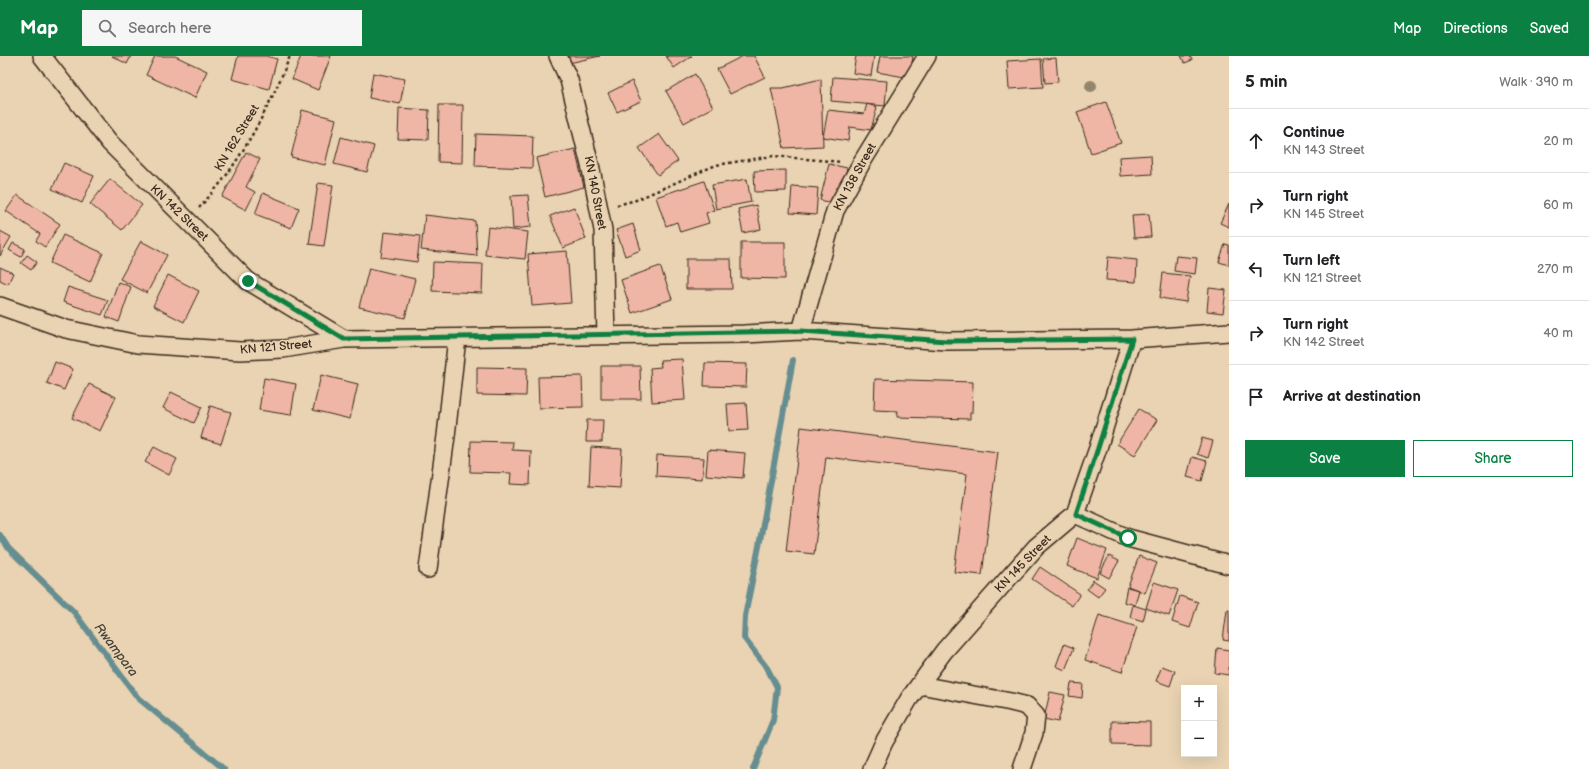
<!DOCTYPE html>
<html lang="en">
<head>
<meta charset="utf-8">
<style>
  body { margin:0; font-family:"Balsamiq Sans",sans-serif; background:#f6f6f6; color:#202124 }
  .controls { position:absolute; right:12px; bottom:12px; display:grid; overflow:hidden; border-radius:0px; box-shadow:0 4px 16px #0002 }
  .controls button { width:36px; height:36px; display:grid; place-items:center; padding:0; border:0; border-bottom:1px solid #e0e0e0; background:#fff; color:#202124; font:20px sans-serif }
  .stop { position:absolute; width:12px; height:12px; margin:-9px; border:3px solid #0b8043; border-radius:50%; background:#fff }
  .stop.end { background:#0b8043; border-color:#fff; box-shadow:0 1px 4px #0008 }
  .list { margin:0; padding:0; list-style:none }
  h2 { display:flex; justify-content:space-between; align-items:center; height:52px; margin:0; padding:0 16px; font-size:17px }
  h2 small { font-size:13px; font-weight:400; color:#757577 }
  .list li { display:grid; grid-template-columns:26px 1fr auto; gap:12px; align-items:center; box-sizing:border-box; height:64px; padding:0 16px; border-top:1px solid #e0e0e0 }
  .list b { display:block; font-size:15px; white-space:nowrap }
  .list p { margin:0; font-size:13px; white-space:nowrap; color:#757577 }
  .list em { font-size:13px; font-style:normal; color:#757577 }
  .actions { display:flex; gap:8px; padding:12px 16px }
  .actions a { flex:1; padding:9px 0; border:1px solid #0b8043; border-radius:0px; text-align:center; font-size:14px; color:#0b8043 }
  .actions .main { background:#0b8043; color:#fff }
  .icon { flex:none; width:22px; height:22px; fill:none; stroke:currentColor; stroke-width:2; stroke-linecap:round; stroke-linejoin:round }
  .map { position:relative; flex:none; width:1229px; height:713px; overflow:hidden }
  header { display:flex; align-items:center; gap:24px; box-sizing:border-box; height:56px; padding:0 20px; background:#0b8043; color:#fff }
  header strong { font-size:19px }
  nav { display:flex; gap:22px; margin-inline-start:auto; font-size:14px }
  .search { width:280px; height:36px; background:#f6f6f6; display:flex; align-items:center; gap:10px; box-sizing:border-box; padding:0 14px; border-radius:0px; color:#757577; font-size:15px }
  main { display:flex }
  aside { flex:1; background:#fff }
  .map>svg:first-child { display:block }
</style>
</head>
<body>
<header>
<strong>Map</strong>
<div class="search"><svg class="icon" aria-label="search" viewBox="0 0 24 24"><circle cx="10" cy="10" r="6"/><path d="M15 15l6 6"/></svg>Search here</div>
<nav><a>Map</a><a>Directions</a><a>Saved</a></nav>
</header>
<main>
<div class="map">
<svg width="1229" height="713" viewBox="0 0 1229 713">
  <rect width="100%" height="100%" fill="#e9d3b2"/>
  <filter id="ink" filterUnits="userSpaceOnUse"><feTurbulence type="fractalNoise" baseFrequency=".025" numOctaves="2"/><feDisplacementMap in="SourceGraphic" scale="8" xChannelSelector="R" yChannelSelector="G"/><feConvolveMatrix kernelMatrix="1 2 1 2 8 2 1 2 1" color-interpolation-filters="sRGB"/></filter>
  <g filter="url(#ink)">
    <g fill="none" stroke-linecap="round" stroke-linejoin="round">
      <path stroke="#668e91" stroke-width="6" d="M0,479l9,14 65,63 64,86 86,71
        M753,713l20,-49 4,-33 -10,-19 -23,-30 1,-22 14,-70 34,-186"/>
    </g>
    <path fill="#efb6a5" stroke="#3b2a1e" d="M112,0h19l-4,8z
      M155,0h20l32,15 -12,27 -49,-23z
      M238,0h28l11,3 -8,30 -37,-10z
      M301,0h30l-13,34 -26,-11z
      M568,0h32l-31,7z
      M666,0h26l-18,12z
      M743,0h11l11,21 -35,17 -13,-25z
      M856,0h18l-3,20 -18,-3z
      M880,0h33l-3,22 -33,-6z
      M1181,0h9l2,4 -7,3z
      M1056,2l2,24 -13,1 -2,-24z
      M1041,3l2,28 -34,2 -2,-28z
      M373,17l32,6 -5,25 -31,-6z
      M695,18l18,33 -29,16 -18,-32z
      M833,21l54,4 -2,25 -54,-5z
      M821,23l2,67 -39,2 -13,-60h12z
      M632,25l9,20 -24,11 -9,-19z
      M1106,46l15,41 -30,10 -14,-41z
      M867,48l10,3 -6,23 -21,-3 -2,14 -25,-4 5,-27 36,4z
      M439,49h24l-1,58 -24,-1z
      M399,52l30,2 -1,30 -30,-1z
      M302,54l34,9 -11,46 -34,-8z
      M476,78l57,2 -1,32 -57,-2z
      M659,78l19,27 -20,14 -19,-27z
      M341,81l33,9 -7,26 -33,-8z
      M575,93l9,38 -39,10 -9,-39z
      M246,96l14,7 -14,28 9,5 -9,18 -24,-13z
      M1151,99l1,19 -32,2 -1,-19z
      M64,107l30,13 -12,27 -30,-14z
      M829,108l18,4 -8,37 -19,-5z
      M786,114v21l-31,1 -1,-21z
      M110,123l32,26 -20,25 -32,-26z
      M747,123l4,23 -35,7 -4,-24z
      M704,125l10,29 -8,3 3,10 -29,9 -3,-10 -11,4 -10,-29z
      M318,127l15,2 -9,61 -15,-2z
      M792,130l26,2 -2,27 -26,-2z
      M263,137l36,15 -8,20 -36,-14z
      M17,139l43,29 -15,23 -9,-6 4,-7 -34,-23z
      M528,139l3,32 -18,2 -2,-33z
      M1229,148v23l-9,-4z
      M756,149l5,24 -18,4 -5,-24z
      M574,151l12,32 -23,9 -13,-32z
      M1149,158l2,23 -17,1 -2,-23z
      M425,159l50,6 2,35 -56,-6z
      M633,168l8,26 -16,6 -9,-26z
      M488,171l40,5 -3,27 -40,-4z
      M0,175l11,6 -11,19z
      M384,176l36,4 -3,26 -36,-5z
      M63,179l40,18 -13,29 -40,-19z
      M141,185l26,14 -20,38 -27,-14z
      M741,186h44v37l-44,-1z
      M13,187l12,6 -4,8 -12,-7z
      M1225,188l4,1v20l-10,-3z
      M567,195l4,52 -39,3 -4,-52z
      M27,199l10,7 -6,8 -10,-7z
      M1176,200l21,2 -2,16 -21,-3z
      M1108,201l29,3 -1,22 -30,-2z
      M686,203h45l1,30h-46z
      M433,206l50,2 -1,29 -50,-2z
      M660,210l12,33 -40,14 -11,-33z
      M0,211l13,6 -5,11 -8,-4z
      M369,212l46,11 -10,39 -46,-11z
      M1163,217l27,3 -4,26 -26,-4z
      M168,219l31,16 -15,31 -31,-16z
      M118,226l13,5 -12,35 -13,-5z
      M68,231l40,13 -6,15 -39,-13z
      M1209,232l17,2 -3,23 -16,-2z
      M682,303l3,41 -33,2 -2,-34 11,-1 -1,-7z
      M55,306l18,7 -9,21 -17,-7z
      M705,307l42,1 -1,23 -42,-1z
      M601,310h39l1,33h-40z
      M477,311l50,1 -1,28 -49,-1z
      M321,319l37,9 -8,35 -37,-9z
      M582,320l1,31 -44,1 -1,-31z
      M264,322l32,6 -5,31 -32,-5z
      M875,323l98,3 -1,31h-2v6l-73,-2 1,-6 -24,-1z
      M89,328l27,13 -16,34 -28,-13z
      M171,336l31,15 -8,16 -31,-15z
      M746,347l2,27 -19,1 -2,-27z
      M210,350l21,6 -10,32 -20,-6z
      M1139,353l18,11 -22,35 -18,-11z
      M587,364h16l-1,22h-16z
      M801,371l197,25 -16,123 -28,-3 13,-98 -141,-17 -12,97 -28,-3z
      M1202,382l11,3 -5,17 -11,-4z
      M471,385l42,1 -1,8 19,1 -1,34 -20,-1 1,-11 -41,-1z
      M154,391l23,12 -8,16 -24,-13z
      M591,391l31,2 -2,39 -31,-2z
      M708,394l37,3 -2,25 -37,-3z
      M657,399l47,3 -2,21 -46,-3z
      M1192,401l15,4 -5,20 -15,-4z
      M1077,482l30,12 -10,28 -30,-12z
      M1109,500l10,5 -10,17 -9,-5z
      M1139,500l18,7 -12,30 -17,-7z
      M1040,511l40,27 -8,12 -40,-27z
      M1093,524l12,8 -7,9 -11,-8z
      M1154,526l24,8 -9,26 -23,-8z
      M1127,531l12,3 -4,15 -11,-3z
      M1180,540l18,6 -8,26 -18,-6z
      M1133,549l13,4 -3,12 -13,-4z
      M1227,554h2v31l-6,-1z
      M1099,559l38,12 -15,45 -37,-12z
      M1064,588l10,4 -9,22 -9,-4z
      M1217,592l12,2v25l-14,-2z
      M1162,610l13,5 -5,15 -14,-5z
      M1071,627l12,1 -1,14 -13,-2z
      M1050,636l15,3 -7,27 -14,-3z
      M1112,665l38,1v23l-38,-1z"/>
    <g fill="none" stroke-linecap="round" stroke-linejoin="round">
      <g stroke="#3b2a1e" stroke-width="20">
        <path id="minor" d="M42,0l68,87 138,138 96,58
          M558,0l11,24 22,89 12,61 3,105
          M0,250l66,23 72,15 102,7 43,-2 61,-10 400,-5 57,-3 146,10 185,-2 97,-7
          M801,275l34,-120 27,-49 65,-106
          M1075,458l53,24 101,27
          M428,513l18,-133 11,-98
          M920,629l91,17 16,4 9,10 -2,17 -12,36
          M872,713l12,-27 25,-43 35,-48 92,-104 39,-33 23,-66 34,-109"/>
      </g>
      <path stroke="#3b2a1e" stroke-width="2.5" stroke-dasharray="3 3" stroke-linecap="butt" d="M617,149l19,-5 80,-35 57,-9 68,6
        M199,152c8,-9 16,-18 24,-28 26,-35 51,-83 67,-124"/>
      <use href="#minor" stroke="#e9d3b2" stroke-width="17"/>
    </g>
    <circle fill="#93856c" cx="1091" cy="30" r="6"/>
  </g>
  <g fill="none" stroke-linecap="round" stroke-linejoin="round" filter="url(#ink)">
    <path stroke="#0b8043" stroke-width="5" d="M248,225l96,58 457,-8 146,10 185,-2 -34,109 -22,66 52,24"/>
  </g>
  <g text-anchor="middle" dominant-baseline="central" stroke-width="3" stroke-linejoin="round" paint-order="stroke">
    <g font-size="12" fill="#3b2a1e" stroke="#e9d3b2">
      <text transform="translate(237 82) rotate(-59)">KN 162 Street</text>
      <text transform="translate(855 121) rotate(-61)">KN 138 Street</text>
      <text transform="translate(595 137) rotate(79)">KN 140 Street</text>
      <text transform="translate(179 157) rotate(44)">KN 142 Street</text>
      <text transform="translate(276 291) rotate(-5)">KN 121 Street</text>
      <text transform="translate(1023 508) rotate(-46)">KN 145 Street</text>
    </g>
    <g font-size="13" font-style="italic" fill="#46433b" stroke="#e9d3b2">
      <text transform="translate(116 594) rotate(53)">Rwampara</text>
    </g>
  </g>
</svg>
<div class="controls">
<button>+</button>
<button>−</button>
</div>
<div class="stop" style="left:1128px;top:482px"></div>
<div class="stop end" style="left:248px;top:225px"></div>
</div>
<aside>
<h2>5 min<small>Walk · 390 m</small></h2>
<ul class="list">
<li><svg class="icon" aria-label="ahead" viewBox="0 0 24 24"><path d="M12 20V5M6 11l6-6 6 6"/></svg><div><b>Continue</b><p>KN 143 Street</p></div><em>20 m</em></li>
<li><svg class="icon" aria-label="right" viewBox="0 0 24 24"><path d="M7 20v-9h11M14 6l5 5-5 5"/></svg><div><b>Turn right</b><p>KN 145 Street</p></div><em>60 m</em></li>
<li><svg class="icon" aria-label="left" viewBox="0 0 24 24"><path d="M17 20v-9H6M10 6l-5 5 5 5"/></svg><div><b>Turn left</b><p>KN 121 Street</p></div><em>270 m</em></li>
<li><svg class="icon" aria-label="right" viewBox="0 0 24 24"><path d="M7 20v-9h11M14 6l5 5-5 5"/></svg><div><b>Turn right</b><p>KN 142 Street</p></div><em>40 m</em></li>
<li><svg class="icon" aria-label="arrive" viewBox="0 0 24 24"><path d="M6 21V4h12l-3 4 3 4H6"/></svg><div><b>Arrive at destination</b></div></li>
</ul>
<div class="actions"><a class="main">Save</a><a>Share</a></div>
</aside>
</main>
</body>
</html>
